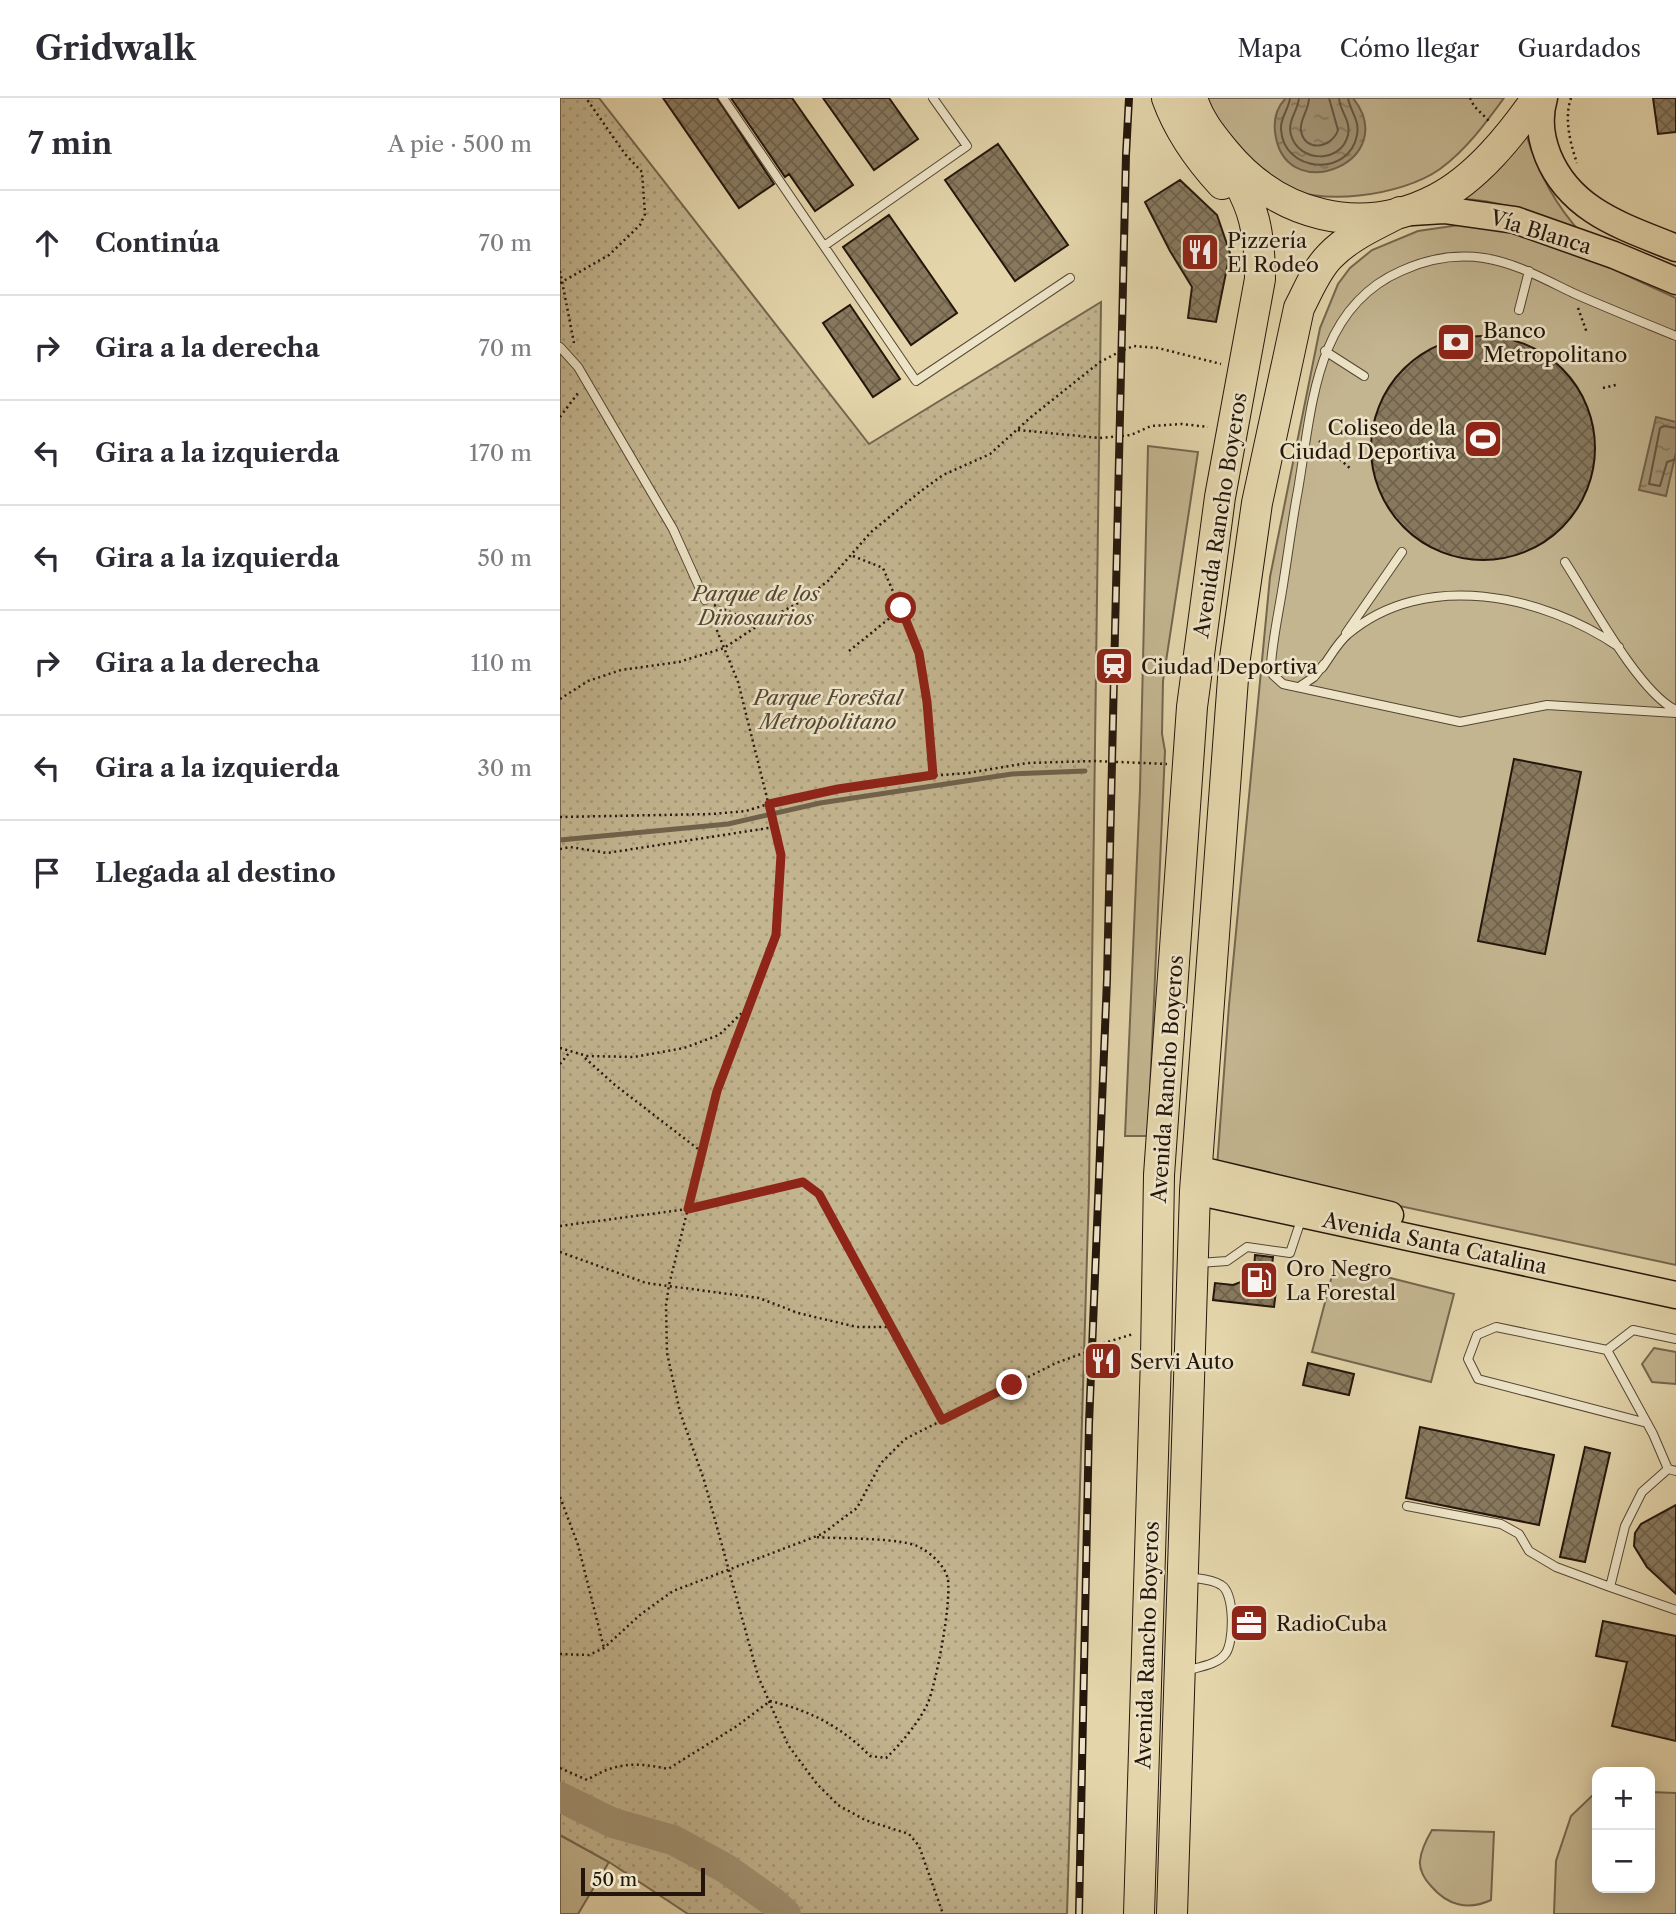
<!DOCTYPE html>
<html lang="es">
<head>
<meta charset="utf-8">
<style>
  body { margin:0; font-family:"Libre Caslon Text",serif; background:#f2f2f3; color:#2b2b33 }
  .controls { position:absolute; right:21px; bottom:21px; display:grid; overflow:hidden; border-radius:14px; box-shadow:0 4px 18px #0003 }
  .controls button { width:63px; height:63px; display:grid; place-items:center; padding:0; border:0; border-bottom:2px solid #e1e1e2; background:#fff; color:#2b2b33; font:35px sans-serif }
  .scale { position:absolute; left:21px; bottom:18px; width:124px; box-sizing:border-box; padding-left:7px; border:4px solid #24160b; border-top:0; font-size:19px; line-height:24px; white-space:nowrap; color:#24160b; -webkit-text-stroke:5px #ede4c8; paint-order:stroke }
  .stop { position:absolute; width:21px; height:21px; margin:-16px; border:5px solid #8f2418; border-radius:50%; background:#fff }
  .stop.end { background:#8f2418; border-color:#fff; box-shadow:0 2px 7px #0008 }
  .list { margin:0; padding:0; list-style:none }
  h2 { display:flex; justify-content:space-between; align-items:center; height:91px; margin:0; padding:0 28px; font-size:30px }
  h2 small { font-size:23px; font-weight:400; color:#7c7c81 }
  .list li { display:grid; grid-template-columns:46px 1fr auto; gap:21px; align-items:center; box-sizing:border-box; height:105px; padding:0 28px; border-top:2px solid #e1e1e2 }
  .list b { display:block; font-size:26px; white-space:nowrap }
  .list em { font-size:23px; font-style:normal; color:#7c7c81 }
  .icon { flex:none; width:38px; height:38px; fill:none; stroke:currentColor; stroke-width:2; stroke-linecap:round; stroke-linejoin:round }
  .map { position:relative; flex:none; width:1116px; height:1816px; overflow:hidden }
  header { display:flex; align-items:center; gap:42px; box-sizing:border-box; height:98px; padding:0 35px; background:#fff; border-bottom:2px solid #e1e1e2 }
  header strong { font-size:33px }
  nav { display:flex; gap:38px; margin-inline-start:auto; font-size:24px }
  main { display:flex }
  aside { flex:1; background:#fff }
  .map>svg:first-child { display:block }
</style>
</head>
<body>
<header>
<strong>Gridwalk</strong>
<nav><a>Mapa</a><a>Cómo llegar</a><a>Guardados</a></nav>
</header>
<main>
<aside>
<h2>7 min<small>A pie · 500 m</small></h2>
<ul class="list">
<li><svg class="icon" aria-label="ahead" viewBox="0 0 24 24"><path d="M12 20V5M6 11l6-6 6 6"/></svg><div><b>Continúa</b></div><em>70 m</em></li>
<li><svg class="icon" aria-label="right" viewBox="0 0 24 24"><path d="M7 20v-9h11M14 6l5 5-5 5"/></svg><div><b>Gira a la derecha</b></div><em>70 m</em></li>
<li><svg class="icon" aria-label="left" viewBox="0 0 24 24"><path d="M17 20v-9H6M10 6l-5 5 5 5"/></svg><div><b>Gira a la izquierda</b></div><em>170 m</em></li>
<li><svg class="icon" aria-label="left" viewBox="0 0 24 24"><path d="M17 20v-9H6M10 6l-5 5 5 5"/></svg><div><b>Gira a la izquierda</b></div><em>50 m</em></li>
<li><svg class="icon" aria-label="right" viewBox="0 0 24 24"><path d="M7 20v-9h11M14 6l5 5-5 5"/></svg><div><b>Gira a la derecha</b></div><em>110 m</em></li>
<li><svg class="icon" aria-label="left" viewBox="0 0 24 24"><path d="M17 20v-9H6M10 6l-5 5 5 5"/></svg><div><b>Gira a la izquierda</b></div><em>30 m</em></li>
<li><svg class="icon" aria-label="arrive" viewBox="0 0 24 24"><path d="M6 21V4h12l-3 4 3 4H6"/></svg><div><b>Llegada al destino</b></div></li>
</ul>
</aside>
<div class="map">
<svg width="1116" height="1816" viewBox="0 0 1116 1816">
  <defs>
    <pattern id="park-dots" width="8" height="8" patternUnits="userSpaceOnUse" patternTransform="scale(1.75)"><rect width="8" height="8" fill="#c3b590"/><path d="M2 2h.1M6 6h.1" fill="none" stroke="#a79b7b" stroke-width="1.8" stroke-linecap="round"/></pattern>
    <pattern id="water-ripples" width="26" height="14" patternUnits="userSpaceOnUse" patternTransform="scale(1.75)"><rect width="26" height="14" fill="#a39475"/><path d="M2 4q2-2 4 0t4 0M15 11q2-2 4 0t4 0" fill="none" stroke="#85785e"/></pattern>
    <pattern id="building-cross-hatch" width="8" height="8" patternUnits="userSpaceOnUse" patternTransform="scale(1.75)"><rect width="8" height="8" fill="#88795e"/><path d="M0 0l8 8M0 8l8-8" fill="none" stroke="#6f624c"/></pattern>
  </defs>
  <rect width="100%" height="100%" fill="#e4d5ab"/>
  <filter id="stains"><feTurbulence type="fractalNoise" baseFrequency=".00286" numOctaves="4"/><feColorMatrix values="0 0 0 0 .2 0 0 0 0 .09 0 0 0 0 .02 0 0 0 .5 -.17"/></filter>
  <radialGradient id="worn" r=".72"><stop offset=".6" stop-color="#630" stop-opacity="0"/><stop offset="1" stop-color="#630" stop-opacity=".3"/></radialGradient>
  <path fill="#c3b590" stroke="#74664e" stroke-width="2" d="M645,0h299c-19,26 -38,52 -64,71 -38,27 -123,39 -164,14 -7,-4 -55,-53 -60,-61 -4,-7 -7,-16 -11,-24z
    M966,36c12,39 29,71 56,100 -40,-16 -77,-34 -121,-35z
    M906,126l38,5 65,20 107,49v967l-459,-98 12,-162 41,-428 50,-249 18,-44 12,-16 22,-18 46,-19z
    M588,348l50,6 -35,229 -1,53 3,17 -17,385h-23l15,-347z
    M775,1166l119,30 -23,88 -119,-30z
    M1094,1250l22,4v32l-24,-2 -10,-18z
    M1037,1693v97h53v-96l26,1v121h-122l2,-53 15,-45z
    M872,1732l62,2 -3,68c-23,11 -44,5 -60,-14 -6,-6 -12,-16 -11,-25 1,-11 6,-21 12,-31z
    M0,1737l49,27 -31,52h-18z"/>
  <path fill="url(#park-dots)" stroke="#74664e" stroke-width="2" d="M0,0h39l270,346 232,-142 -12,888 -22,724h-379l-79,-52 -49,-27z"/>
  <path fill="url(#water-ripples)" stroke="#70624b" stroke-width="2" d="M726,0h67c49,62 -63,109 -77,40 -3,-14 -1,-29 10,-40z
    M1096,319l20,5v30l-10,44 -27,-6z"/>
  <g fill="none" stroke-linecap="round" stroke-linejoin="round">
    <path stroke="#645540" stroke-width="2" d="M730,0c-1,11 -10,20 -9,31 2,44 68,49 76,6 3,-15 -7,-24 -9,-37
      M739,0c-1,13 -12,23 -8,37 8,28 50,29 57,0 3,-15 -8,-23 -9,-37
      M749,0c0,12 -10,22 -8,33 4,22 31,17 37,-1l-9,-32
      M1116,330l-12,-2 -4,2 -11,56 11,2 7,-24 9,-3"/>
    <path stroke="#70624b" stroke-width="5" d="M0,742l168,-16 92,-21 192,-29 73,-3"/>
    <path stroke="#a39475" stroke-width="30" d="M0,1699l53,26 60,17 52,28 48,34 13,12"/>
  </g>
  <path fill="url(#building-cross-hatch)" stroke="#24160b" stroke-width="2" d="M103,0h54l57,86 -35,24z
    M171,0h61l61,87 -38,26 -26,-37 -4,3z
    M263,0h66l29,41 -44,31z
    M1093,0h23v34l-18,2z
    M438,46l70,101 -53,36 -70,-101z
    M620,82l37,35 13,38 -14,69 -28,-4 4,-31 -22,-36 -25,-49z
    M329,117l68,98 -46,32 -68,-98z
    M290,207l50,74 -27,18 -50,-74z
    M811 350a112 112 0 1 1 224 0a112 112 0 1 1-224 0Z
    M954,661l67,13 -36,182 -67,-13z
    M695,1157l18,2 -3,24 7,2 -3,24 -61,-7 2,-17 18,2 16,-6 5,-9z
    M748,1265l46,11 -5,21 -46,-10z
    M860,1329l134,28 -15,70 -133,-27z
    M1025,1349l25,6 -25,109 -25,-5z
    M1116,1407v89l-29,-27 -13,-21 1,-13 6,-9z
    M679,1507l21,1 -1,35 -21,-1z
    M1043,1523l73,15v105l-64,-15 15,-64 -31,-6z"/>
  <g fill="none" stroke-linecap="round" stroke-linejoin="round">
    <g stroke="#544633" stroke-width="10">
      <path id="lane" d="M163,0l193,283 154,-103
        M264,148l143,-100 -34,-48
        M959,212l10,-39
        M1116,238c-34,-14 -69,-28 -103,-43 -29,-14 -57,-30 -89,-35 -28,-4 -57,1 -83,13 -87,38 -89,138 -103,219 -6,32 -10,64 -15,95 -4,26 -10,52 -12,79l2,11 10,9 177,38 87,-17 129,8
        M0,249l18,20 95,162 32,71
        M765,253l39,25
        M1005,464c24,37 74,131 111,148
        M786,535l56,-81
        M762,570c8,-11 16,-26 26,-34 77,-65 195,-39 271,13
        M739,589l15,-10 10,-13
        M639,1165l28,-2 20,-14 43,6 12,-36
        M1116,1241l-43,-9 -26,20 46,84 15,35 8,2
        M1047,1252l-111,-23 -19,8 -9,24 10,20 169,44
        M1108,1371l-26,23 -17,34 -15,61 66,23
        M847,1408l94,18 18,10 10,17 27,16 54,20
        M625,1573c13,-4 33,-6 41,-18 8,-12 9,-60 -5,-68 -9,-6 -22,-6 -33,-8"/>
    </g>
    <g stroke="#24160b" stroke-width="29">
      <path id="primary" d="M984,0c-6,20 -4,38 4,58 23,56 77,71 128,92
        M852,114l32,-2 71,10 99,35 62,26
        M636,1071l194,46
        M635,1093l481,104"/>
    </g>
    <g stroke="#24160b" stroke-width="32">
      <path id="highway" d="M607,0c12,33 31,60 55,86
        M632,0c6,21 19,37 33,54 53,64 135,86 211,47 41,-21 75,-64 101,-101
        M579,1816l17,-557 3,-182 33,-468 28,-210 40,-218c0,-20 -1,-39 -6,-59 -8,-32 -31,-63 -48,-91
        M612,1816l23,-723 39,-526 23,-162 42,-195c9,-17 17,-38 31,-52 19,-20 46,-31 70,-44"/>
    </g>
    <path stroke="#24160b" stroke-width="2.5" stroke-dasharray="2 3.5" stroke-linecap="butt" d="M910,0l4,8 16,16
      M1011,0c-7,20 -1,45 6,65
      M0,173l14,72
      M0,185l49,-28 31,-30 5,-11 -3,-42 -17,-18 -39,-56
      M1018,210l9,25
      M1043,290l13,-3
      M0,319l18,-24
      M458,332l82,8 31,-3 20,-9 31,-2 26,3
      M759,343l33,29
      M293,458l30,12 36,85 8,49 6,73
      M154,507l45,19
      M289,553l52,-42
      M0,601l28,-18 33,-11 58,-8 45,-14 44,-29 34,-18 26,-20 43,-49 50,-41 22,-16 47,-21 41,-37 69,-55 21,-11 13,-5 24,2 63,16
      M0,719l152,-3 34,-3 35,-11 57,-12 78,-11 52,-4 59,-10 68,-2 72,3
      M0,751l10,-2 37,6 168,-26
      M192,905l-35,88 -48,194 -3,20 1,48 13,59 24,68 54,196 30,69 29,39 21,21 27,15 44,14 10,12 24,68
      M0,950l27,8 47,1 50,-9 35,-13 33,-32 24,-68 5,-81 -43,-172 -29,-71
      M25,960l30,27 87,67
      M0,966l9,-11
      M0,1128l128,-17 115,-27 16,12 123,227
      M0,1154l86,31 113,15 39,15 59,14h32
      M0,1399l18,48 26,103
      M0,1556l29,1 15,-7 37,-34 32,-23 149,-57 35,-26 24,-45 24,-24 151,-76 36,-13 9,-6 32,-10
      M0,1670l27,12c29,-18 49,-18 81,-11l69,-43 33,-25c39,9 72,26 100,55l16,2c15,-14 33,-36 42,-55 9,-24 23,-98 20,-123 -2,-13 -16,-26 -27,-32 -17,-11 -82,-9 -106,-11"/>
    <use href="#lane" stroke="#ede4c8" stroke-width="8"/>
    <use href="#primary" stroke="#e4d5ab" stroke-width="26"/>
    <use href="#highway" stroke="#e4d5ab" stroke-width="30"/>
    <g stroke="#24160b" stroke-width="8">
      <path id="rail" d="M519,1816l10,-490 18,-445 19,-824 3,-57"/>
    </g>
    <use href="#rail" stroke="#ede4c8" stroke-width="5" stroke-dasharray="16" stroke-linecap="butt"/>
  </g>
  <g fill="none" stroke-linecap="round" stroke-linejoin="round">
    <path stroke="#8f2418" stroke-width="9" d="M341,510l18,45 8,49 6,73 -95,14 -69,15 12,51 -5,80 -59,156 -29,118 115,-27 16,12 123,226 70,-35"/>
  </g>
  <defs>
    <g id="restaurant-square" transform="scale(2.0125)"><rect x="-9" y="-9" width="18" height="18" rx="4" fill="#8f2418" stroke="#ede4c8"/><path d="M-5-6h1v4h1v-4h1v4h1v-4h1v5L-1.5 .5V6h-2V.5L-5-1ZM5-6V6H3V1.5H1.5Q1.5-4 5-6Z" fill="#fff"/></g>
    <g id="bank-square" transform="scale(2.0125)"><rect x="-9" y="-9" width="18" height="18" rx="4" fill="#8f2418" stroke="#ede4c8"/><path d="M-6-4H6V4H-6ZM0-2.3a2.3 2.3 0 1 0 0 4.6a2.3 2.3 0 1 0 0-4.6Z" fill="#fff"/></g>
    <g id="stadium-square" transform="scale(2.0125)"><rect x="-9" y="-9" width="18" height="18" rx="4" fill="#8f2418" stroke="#ede4c8"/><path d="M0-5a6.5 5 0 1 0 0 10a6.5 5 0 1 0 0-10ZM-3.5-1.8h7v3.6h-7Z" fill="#fff"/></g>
    <g id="station-square" transform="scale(2.0125)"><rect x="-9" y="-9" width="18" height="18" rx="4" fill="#8f2418" stroke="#ede4c8"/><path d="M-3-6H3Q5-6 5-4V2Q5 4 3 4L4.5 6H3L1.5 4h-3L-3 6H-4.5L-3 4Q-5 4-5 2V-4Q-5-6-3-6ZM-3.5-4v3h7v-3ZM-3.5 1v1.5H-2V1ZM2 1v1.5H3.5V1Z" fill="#fff"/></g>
    <g id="fuel-square" transform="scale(2.0125)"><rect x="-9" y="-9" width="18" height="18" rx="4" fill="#8f2418" stroke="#ede4c8"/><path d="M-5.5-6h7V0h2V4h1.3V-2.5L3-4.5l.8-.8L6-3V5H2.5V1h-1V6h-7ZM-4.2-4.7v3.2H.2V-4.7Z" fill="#fff"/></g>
    <g id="office-square" transform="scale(2.0125)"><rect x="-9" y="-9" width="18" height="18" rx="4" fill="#8f2418" stroke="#ede4c8"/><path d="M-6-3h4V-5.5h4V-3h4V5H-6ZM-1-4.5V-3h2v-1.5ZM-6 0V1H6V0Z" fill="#fff"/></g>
  </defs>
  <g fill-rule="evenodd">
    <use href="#restaurant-square" x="640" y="154"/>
    <use href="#bank-square" x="896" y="244"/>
    <use href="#stadium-square" x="923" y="341"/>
    <use href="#station-square" x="554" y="568"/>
    <use href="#fuel-square" x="699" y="1182"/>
    <use href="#restaurant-square" x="543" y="1263"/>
    <use href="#office-square" x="689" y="1525"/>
  </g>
  <g text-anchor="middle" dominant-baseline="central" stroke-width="5" stroke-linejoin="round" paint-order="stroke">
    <g font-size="21" fill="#24160b" stroke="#ede4c8">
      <text transform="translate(981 134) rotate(17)">Vía Blanca</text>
      <text transform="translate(660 417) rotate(-81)">Avenida Rancho Boyeros</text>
      <text transform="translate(607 981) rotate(-86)">Avenida Rancho Boyeros</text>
      <text transform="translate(875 1145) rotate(12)">Avenida Santa Catalina</text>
      <text transform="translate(587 1547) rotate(-88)">Avenida Rancho Boyeros</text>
    </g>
    <g font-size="21" fill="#24160b" stroke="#ede4c8" text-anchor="start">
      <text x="667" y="142">Pizzería<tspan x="667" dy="24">El Rodeo</tspan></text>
      <text x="923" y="232">Banco<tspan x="923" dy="24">Metropolitano</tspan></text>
      <text x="896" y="329" text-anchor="end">Coliseo de la<tspan x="896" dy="24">Ciudad Deportiva</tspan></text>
      <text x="581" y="568">Ciudad Deportiva</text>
      <text x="726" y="1170">Oro Negro<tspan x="726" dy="24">La Forestal</tspan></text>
      <text x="570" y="1263">Servi Auto</text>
      <text x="716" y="1525">RadioCuba</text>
    </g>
    <g font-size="21" font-style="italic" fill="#544633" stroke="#ede4c8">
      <text x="196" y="495">Parque de los<tspan x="196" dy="24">Dinosaurios</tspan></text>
      <text x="268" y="599">Parque Forestal<tspan x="268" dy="24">Metropolitano</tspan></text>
    </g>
  </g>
  <rect width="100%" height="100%" filter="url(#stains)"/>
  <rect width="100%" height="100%" fill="url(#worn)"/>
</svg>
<div class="controls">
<button>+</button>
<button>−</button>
</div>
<div class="scale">50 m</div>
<div class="stop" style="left:341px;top:510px"></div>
<div class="stop end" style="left:452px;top:1287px"></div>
</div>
</main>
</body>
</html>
